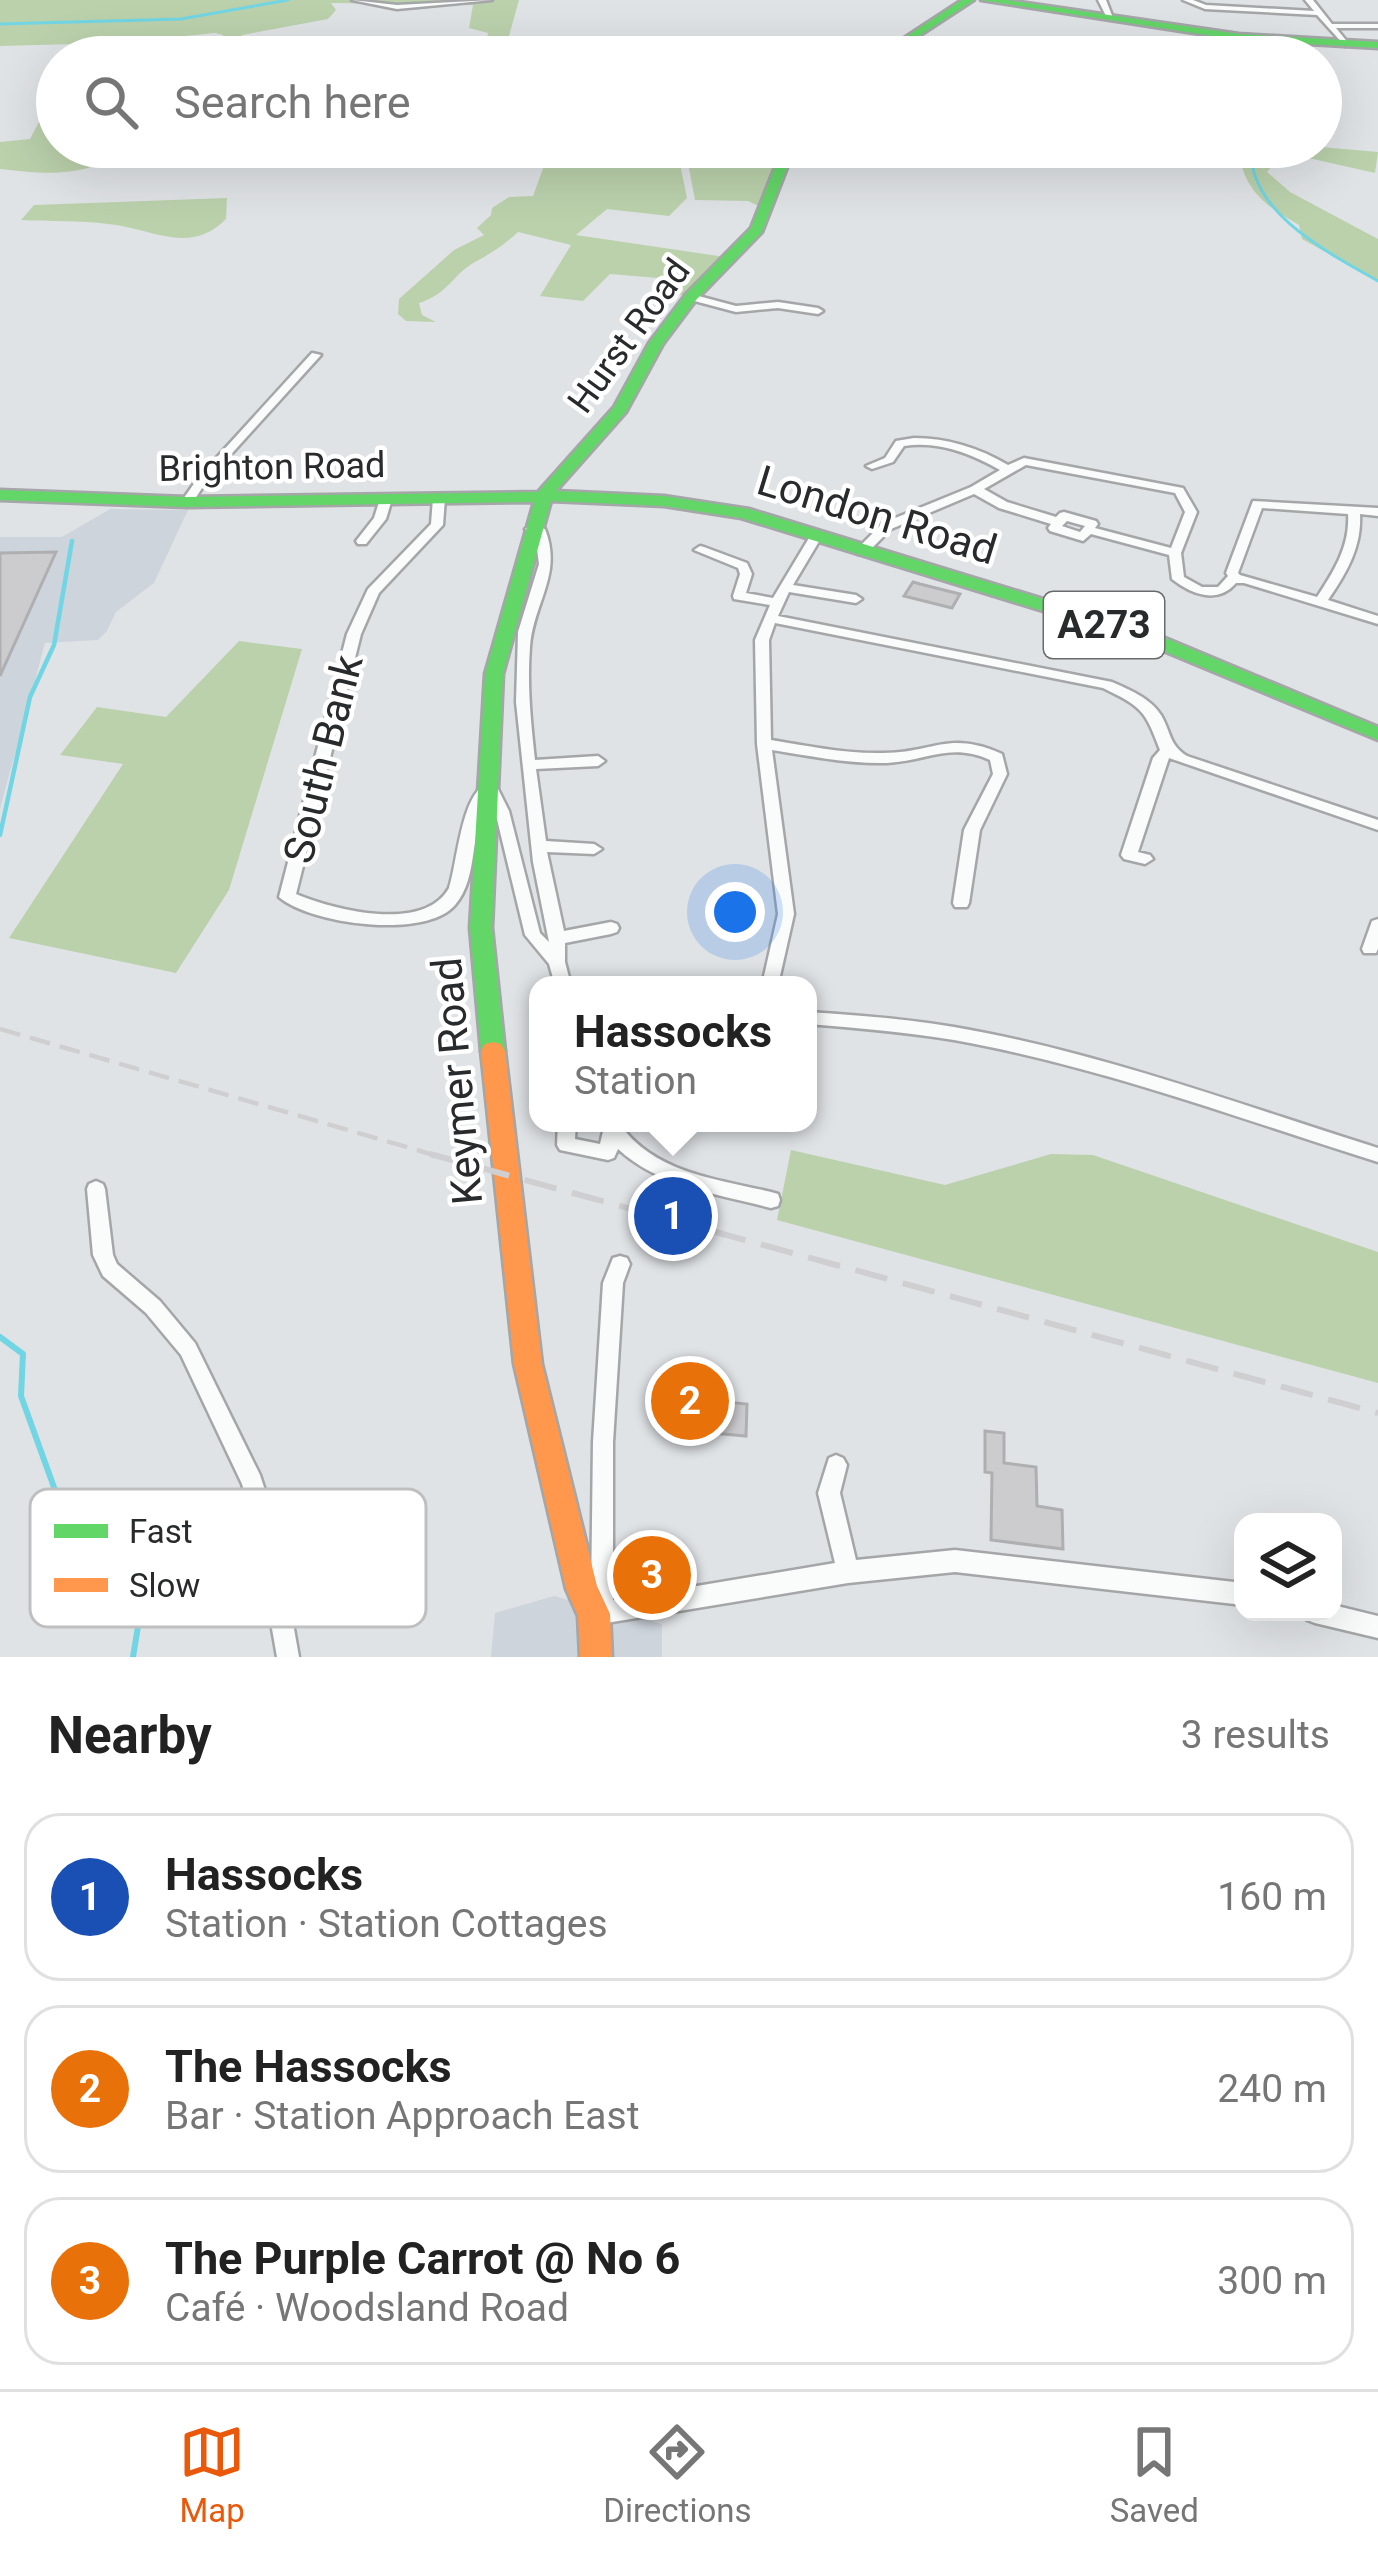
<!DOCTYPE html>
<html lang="en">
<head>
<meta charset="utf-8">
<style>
  body { margin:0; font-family:Roboto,sans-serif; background:#f2f2f2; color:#222 }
  .controls { position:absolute; right:36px; bottom:36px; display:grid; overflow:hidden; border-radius:24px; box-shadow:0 12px 48px #0002 }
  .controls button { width:108px; height:108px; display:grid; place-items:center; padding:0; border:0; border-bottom:3px solid #e0e0e0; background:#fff; color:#222; font:60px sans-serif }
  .you { position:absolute; left:735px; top:912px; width:42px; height:42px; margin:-30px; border:9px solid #fff; border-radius:50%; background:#1a73e8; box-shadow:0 0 0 18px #1a73e833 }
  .badge { display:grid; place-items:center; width:78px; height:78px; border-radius:50%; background:#ea580c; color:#fff; font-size:39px; font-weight:700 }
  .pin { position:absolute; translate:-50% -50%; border:6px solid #fff; box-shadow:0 3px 12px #0006 }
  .popup { position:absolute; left:529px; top:976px; width:288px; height:156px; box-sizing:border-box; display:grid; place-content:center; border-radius:24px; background:#fff; filter:drop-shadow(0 3px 9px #0005); font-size:39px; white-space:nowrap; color:#767676 }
  .popup b { font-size:45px; color:#222 }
  .popup::after { content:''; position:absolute; left:50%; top:100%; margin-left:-24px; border:24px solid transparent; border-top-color:#fff }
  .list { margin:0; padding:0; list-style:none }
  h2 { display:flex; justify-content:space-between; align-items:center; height:156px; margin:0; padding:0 48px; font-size:51px }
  h2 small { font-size:39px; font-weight:400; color:#767676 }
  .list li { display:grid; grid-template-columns:78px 1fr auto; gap:36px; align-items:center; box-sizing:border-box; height:168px; margin:0 24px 24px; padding:0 24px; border:3px solid #e0e0e0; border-radius:36px }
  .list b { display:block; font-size:45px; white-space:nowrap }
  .list p { margin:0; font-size:39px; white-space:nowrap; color:#767676 }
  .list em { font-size:39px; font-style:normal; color:#767676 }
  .icon { flex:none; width:66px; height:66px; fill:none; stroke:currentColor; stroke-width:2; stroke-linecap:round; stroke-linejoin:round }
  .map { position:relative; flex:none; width:1378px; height:1657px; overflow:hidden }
  .search { position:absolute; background:#fff; box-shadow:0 12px 48px #0002; left:36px; right:36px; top:36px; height:132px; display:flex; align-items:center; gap:30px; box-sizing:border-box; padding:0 42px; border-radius:66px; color:#767676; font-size:45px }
  .sheet { height:732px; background:#fff }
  nav { display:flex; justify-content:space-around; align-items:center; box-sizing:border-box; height:168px; border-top:3px solid #e0e0e0; background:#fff; font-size:33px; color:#767676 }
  nav a { display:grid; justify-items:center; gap:6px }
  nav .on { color:#ea580c }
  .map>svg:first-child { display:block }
</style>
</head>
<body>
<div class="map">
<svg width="1378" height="1657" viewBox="0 0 1378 1657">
  <rect width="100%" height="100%" fill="#e0e3e6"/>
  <path fill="#ced4dc" d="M110,509l78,1 -34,73 -38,29 -9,19 -9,9 -53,3 -45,166v-272h62z
    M554,1596l108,28v33h-171l4,-44z"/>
  <path fill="#bbd1ac" d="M0,0h519l-12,43 -18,7 3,7h-9l5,-24 -19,-5 4,-23 -142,-2 5,7 -8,9 -86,16 -4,20 8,2h-28l5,-22 -8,-2 -99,10 -116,3z
    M57,88v59l66,1c-32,31 -81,26 -123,21v-27l30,-3z
    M685,147h104l-7,1 -17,61 -17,-8 -53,-1z
    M1064,147h257l57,5 -3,21 -62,-14h-35l-11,13 23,20 88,47v42l-76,-42 -3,-14c-32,-18 -52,-32 -60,-69z
    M598,150l80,4 9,44 -18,18 -62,-7 -31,26 156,23 -33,42 -42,-11 1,-11 -48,-4 -27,27 -43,-5 31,-51 -53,-13c-15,14 -25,20 -41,29 -24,12 -28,33 -58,42l3,12 14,7 -30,-1 -8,-7 1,-15 55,-49 30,-15 -7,-7 14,-13 1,-7 17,-11 24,-1 16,-44z
    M227,198l-1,21c-36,37 -75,9 -118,5 -29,-4 -58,-2 -87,-4l13,-15z
    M239,641l63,8 -73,241 -53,83 -167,-35 114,-174 -63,-9 37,-48 69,10z
    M791,1150l154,35 106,-31 42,1 285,97v131l-601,-163z"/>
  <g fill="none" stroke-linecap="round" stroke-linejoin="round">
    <path stroke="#71d5e3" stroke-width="3" d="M0,24l181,-5 107,-19
      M1251,150c-1,64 78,103 127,131"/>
    <path stroke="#71d5e3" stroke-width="4.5" d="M0,835l30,-138 24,-52 18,-104"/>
    <path stroke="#71d5e3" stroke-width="6" d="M0,1337l23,17 -2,42 47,130 32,48 41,34 -8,49"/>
  </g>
  <path fill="#ccccce" stroke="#afafb1" stroke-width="3" d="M56,552l-56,124v-123z
    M913,582l7,2 40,10 -8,14 -48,-12z
    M662,1368l34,4 -1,27 52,5 -1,32 -90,-8z
    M985,1431l19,2v30l32,4 1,39 25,4 1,39 -72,-9 1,-67 -7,-1z
    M679,1566l1,16 -56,3v-17z"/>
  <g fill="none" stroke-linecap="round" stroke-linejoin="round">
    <g stroke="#a4a6a8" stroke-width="5">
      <path id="street" d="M352,0l45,5 95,-5 -95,9z
        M1098,0h8l7,18h-6z
        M1183,0h10l13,5 108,6 -9,-11h8l19,24h46v4h-42l13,16 -4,2 -28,-31 -112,-6z
        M691,294l45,12 42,-4 40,6 5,3 -5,3 -40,-6 -42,4 -49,-13 -1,-2z
        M312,353l9,2 -115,127 -15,23h-8l-2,-3 17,-24z
        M914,438c34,0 65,10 94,27l16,-7 159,30 14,24 -16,41 3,24 18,10h16l10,-11 -2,-3 27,-72 125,7v8l-18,-2c2,33 -14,60 -32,86l50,16v8l-134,-41h-8c-19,22 -45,11 -64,-4l-3,-24 -78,-21 -8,7 -33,-10 -2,-3 3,-4 -52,-16 -25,-14 -83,35 -25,25h-8v-6l25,-25 88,-36 29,-17c-30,-17 -61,-29 -96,-24l-11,16 -21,7 -6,-3 19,-8 11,-17zM1026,465l149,28 10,19 -14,36 -76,-20 3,-4 -2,-3 -32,-9 -4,1 -4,4 -49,-15 -23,-13zM1262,508l86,6c2,32 -14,57 -31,83l-77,-22 -2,-2zM1067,521l18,5 -5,6 -18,-6z
        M439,494l6,4 -2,27 -64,68 -18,41 -65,260c38,16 128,39 153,-6 8,-23 12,-92 37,-104 3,-1 7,1 10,1l13,26 31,122 9,9 -16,-80 -17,-160 2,-70 21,-68 -4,-30 -10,-5 6,-4 14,4c18,46 -12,74 -15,118 -3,38 1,76 5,113l63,-4 7,5 -7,5 -62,3 10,72 48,3 8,5 -8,5 -47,-2 17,79 47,-9 6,2 2,4 -2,4 -6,2 -46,9v19l6,23h-16l-6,-21 -24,-29 -30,-124 -6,-11c-21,31 -9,76 -34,105 -30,35 -145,19 -176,-8l68,-263 21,-45 63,-65 2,-26z
        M386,495l6,4 -6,20 -20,25h-8l-2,-3 18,-23 6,-19z
        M815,534l6,4 -28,47 63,10 6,4 -6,4 -67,-11 -11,24 334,66c18,8 38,16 49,33 10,17 8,30 26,41l191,64v10l-209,-72 -31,94 12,3 3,4 -8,5 -21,-5 -3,-4 32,-97 7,-8c-15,-40 -18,-43 -57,-62l-328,-65 -6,17 2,100c37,6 75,14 112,13 51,0 65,-23 119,1l5,20 -27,56 -11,73 -2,4h-12l-2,-4 11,-73 29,-56 -3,-14c-40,-18 -63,1 -103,3 -38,1 -77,-7 -115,-13l22,164 -16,71h-16l16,-71 -21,-170 -2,-104 15,-35 -36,-6 -1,-3 7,-22 -2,-6 -44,-18 6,-4 4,1 43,16 5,11 -6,19 27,5 36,-60z
        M1378,919v30l-2,4h-12l-2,-4 10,-28z
        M808,1012c49,3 98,7 146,15 145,25 284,77 424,121v14c-140,-44 -279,-96 -424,-122 -48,-8 -97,-12 -146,-16z
        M558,1123h18l-1,16 25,5 5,-21h14c34,50 98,56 152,69l7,2 2,6 -2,6 -7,2c-53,-14 -112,-21 -153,-59l-4,9 -6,2 -48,-10 -3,-5z
        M96,1181l7,3 2,5 8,66 4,9 43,37 35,42 65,132 15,46 24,136h-22l-24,-136 -11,-37 -61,-129 -35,-42 -43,-37 -10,-21 -6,-66 2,-5z
        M620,1256l7,2 3,6 -7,19 -10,159v158l222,-37 -17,-70 11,-35 7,-3 7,3 4,7 -7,28 16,67 99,-10 288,33v22l-288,-33 -107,11 -254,42 -8,-3 -3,-8 8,-16 2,-156 10,-159 10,-25z
        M1333,1605l45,11v22l-63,-15 -8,-3 -3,-8h29z"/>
    </g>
    <g stroke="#a4a6a8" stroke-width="5">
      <path id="fast" d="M962,0h12l-87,57h-12z
        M981,0h25l233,34 139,8v6l-139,-8z
        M783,147h12l-33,85 -66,68 -33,44 -37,68 -70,79 108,5 85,13 402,123 227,95v13l-241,-100 -396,-122 -77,-12 -113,-5 -48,173 -11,254 13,123 -4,7 -8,2 -8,-2 -4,-7 -11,-123 15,-254 49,-172 -347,5 -187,-7v-10l187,7 351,-5 76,-85 35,-64 37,-49 65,-66z"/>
    </g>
    <g stroke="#a4a6a8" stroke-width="5">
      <path id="slow" d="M493,1042l8,2 4,7 37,313 55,222 13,28 2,43h-32l-2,-41 -12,-27 -52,-225 -33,-313 4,-7z"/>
    </g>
    <use href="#street" fill="#fafbfb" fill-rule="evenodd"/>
    <use href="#fast" fill="#63d668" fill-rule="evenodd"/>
    <use href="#slow" fill="#ff974d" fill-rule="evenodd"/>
    <path stroke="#cfcfd1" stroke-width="4.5" stroke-dasharray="21 10" stroke-linecap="butt" d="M0,1029l441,128"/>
    <path stroke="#cfcfd1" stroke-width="6" stroke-dasharray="33 16" stroke-linecap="butt" d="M430,1154l948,259"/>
  </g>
  <g text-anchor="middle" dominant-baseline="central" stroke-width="9" stroke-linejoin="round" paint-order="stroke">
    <g font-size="36" fill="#292a2c" stroke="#fff">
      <text transform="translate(629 336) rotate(-54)">Hurst Road</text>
      <text transform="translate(272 467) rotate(-1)">Brighton Road</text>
    </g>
    <rect fill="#fff" stroke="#696a6b" stroke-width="3" x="1044" y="592" width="120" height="66" rx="9"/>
    <g font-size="39" font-weight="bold" fill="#292a2c">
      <text x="1104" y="625">A273</text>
    </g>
    <g font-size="42" fill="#292a2c" stroke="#fff">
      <text transform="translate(877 515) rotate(17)">London Road</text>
      <text transform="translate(323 759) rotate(-76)">South Bank</text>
      <text transform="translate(457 1081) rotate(-95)">Keymer Road</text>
    </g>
  </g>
  <rect x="30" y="1489" width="396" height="138" rx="18" fill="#fff" stroke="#bfbfc0" stroke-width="3"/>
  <rect x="54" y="1524" width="54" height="14" fill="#63d668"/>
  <rect x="54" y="1578" width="54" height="14" fill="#ff974d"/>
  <g font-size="33" fill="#292a2c">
    <text x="129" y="1543">Fast</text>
    <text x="129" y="1597">Slow</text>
  </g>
</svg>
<div class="controls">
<button><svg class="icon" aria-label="layers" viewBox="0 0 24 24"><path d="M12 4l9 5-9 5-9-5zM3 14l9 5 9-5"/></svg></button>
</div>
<div class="you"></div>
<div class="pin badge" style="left:673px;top:1216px;background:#1a4fb4">1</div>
<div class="popup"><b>Hassocks</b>Station</div>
<div class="pin badge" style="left:690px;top:1401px;background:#e8710a">2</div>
<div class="pin badge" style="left:652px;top:1575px;background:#e8710a">3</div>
<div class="search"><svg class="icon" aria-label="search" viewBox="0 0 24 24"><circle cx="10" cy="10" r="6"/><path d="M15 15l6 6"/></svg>Search here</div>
</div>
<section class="sheet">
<h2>Nearby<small>3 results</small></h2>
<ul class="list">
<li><span class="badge" style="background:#1a4fb4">1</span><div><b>Hassocks</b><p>Station · Station Cottages</p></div><em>160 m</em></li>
<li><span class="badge" style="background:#e8710a">2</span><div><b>The Hassocks</b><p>Bar · Station Approach East</p></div><em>240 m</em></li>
<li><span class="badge" style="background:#e8710a">3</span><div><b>The Purple Carrot @ No 6</b><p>Café · Woodsland Road</p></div><em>300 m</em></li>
</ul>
</section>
<nav>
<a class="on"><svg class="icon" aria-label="map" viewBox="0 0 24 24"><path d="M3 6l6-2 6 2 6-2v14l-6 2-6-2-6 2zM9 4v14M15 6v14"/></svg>Map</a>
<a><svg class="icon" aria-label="directions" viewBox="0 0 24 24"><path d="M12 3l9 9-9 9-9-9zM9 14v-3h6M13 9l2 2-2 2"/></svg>Directions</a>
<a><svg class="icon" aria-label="saved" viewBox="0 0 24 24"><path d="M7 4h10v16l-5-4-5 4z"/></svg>Saved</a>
</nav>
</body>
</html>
